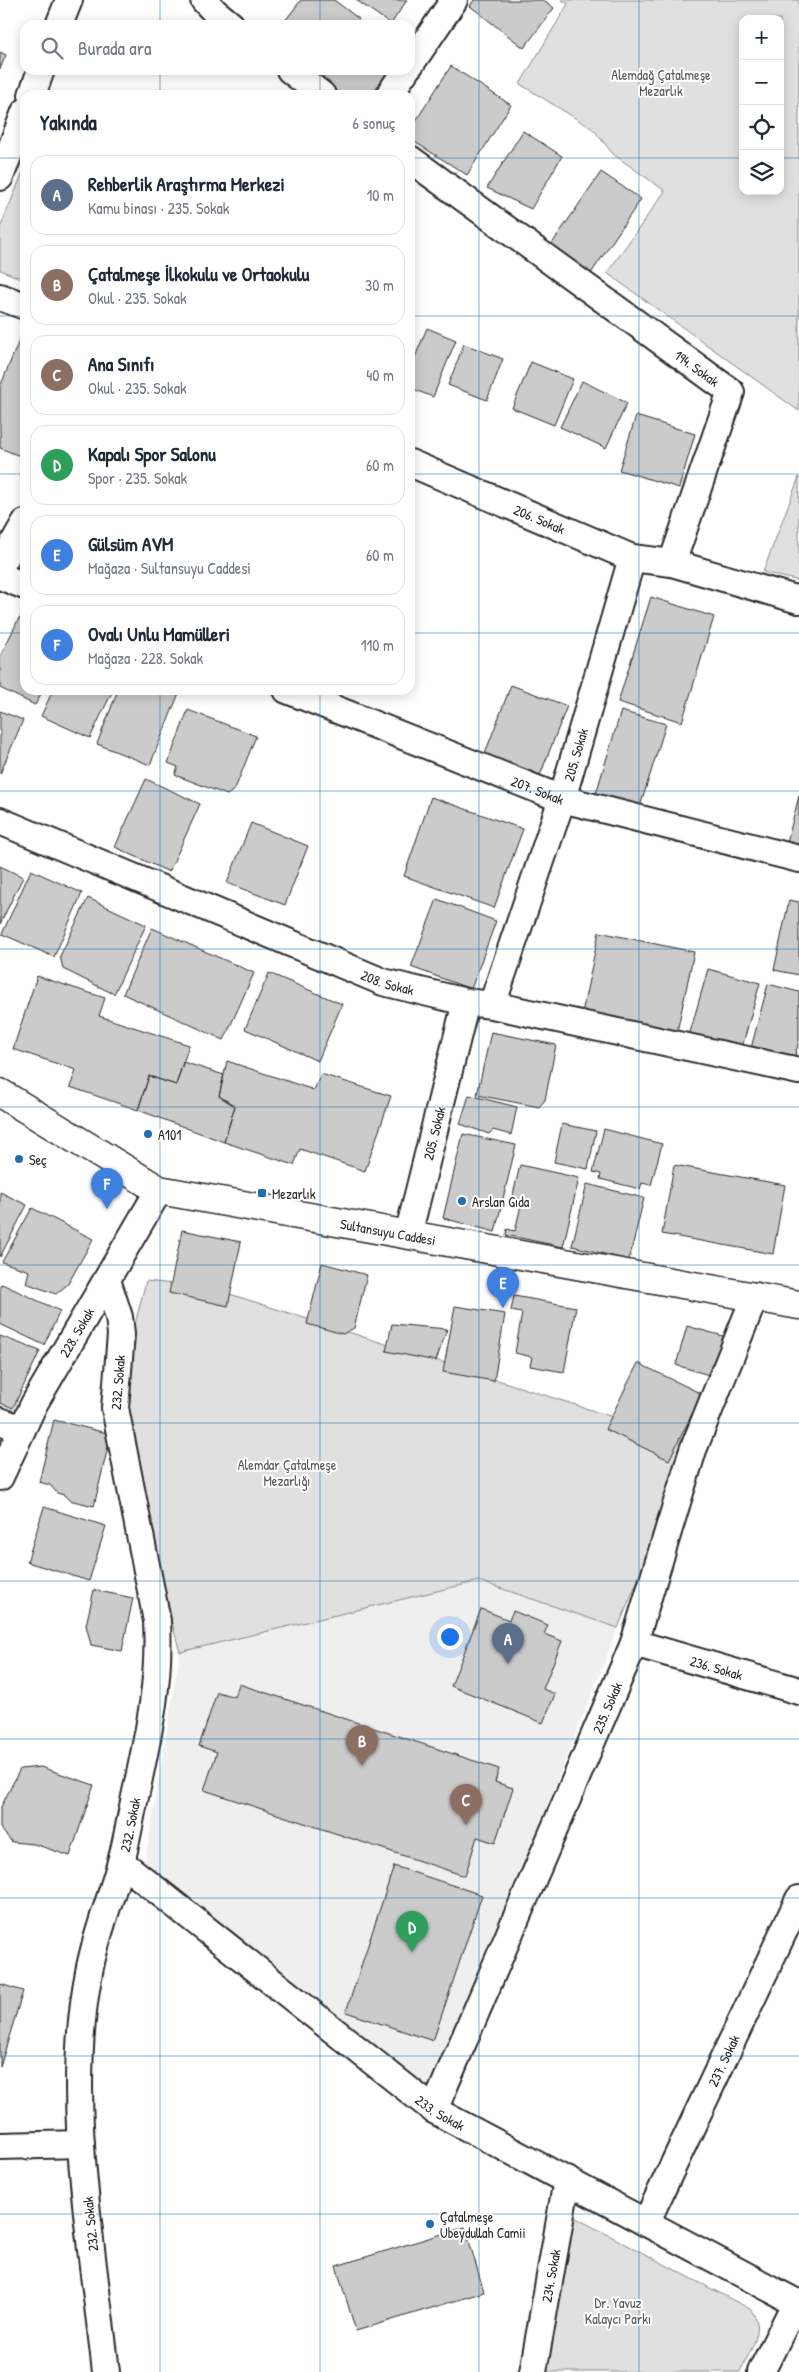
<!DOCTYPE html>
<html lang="tr">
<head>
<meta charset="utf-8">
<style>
  body { margin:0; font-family:"Patrick Hand",sans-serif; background:#f2f2f3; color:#1f2937 }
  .controls { position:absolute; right:15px; top:15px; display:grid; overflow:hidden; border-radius:10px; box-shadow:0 2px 12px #0003 }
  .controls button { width:45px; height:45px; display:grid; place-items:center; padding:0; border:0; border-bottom:1px solid #e0e1e3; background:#fff; color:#1f2937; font:25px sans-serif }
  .you { position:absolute; left:449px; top:1636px; width:18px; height:18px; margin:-12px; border:4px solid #fff; border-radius:50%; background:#1a73e8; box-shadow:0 0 0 8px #1a73e833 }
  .badge { display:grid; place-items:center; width:32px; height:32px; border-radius:50%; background:#111827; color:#fff; font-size:16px; font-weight:700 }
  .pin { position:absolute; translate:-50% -41px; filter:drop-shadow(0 1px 2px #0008) }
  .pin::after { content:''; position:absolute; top:26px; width:18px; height:15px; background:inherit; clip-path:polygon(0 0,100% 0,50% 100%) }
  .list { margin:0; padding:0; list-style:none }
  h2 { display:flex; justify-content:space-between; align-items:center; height:65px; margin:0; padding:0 20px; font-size:21px }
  h2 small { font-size:16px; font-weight:400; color:#747a83 }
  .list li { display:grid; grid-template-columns:32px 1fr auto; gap:15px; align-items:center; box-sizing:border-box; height:80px; margin:0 10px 10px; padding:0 10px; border:1px solid #e0e1e3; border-radius:15px }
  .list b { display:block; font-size:19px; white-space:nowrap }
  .list p { margin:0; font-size:16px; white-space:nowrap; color:#747a83 }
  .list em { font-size:16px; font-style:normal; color:#747a83 }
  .icon { flex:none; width:28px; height:28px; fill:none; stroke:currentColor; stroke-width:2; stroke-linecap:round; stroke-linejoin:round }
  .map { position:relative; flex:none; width:799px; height:2372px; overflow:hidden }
  .search { position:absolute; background:#fff; box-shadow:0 2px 12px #0003; left:20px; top:20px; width:395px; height:55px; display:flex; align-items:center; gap:12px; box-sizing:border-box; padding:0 18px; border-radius:15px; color:#747a83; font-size:19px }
  .panel { position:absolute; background:#fff; box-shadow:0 2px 12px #0003; left:20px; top:90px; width:395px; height:605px; border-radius:15px }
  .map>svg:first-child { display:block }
</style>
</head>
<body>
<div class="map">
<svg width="799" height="2372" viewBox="0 0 799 2372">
  <rect width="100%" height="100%" fill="#fff"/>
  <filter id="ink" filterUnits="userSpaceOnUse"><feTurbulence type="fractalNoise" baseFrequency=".02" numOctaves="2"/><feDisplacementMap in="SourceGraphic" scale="10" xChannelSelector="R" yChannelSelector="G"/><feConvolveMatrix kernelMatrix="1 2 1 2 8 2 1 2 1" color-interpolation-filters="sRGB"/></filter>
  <g filter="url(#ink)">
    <path fill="#efefef" d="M479,1581l139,47 -187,469 -289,-218 38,-227z"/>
    <path fill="#e0e0e0" stroke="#868686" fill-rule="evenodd" d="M562,0h237v411l-192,-138 58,-82 -52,-37 -20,-25 -73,-45 48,-80zM743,19h37v172h-37z
      M25,167v113l-25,-10v-42z
      M799,477v104l-36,-9z
      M146,1281l65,7 483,155 -76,185 -139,-47 -299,71 -67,-242z
      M574,2217l176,92c18,19 -1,43 -10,63h-192l-6,-2z"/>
    <path fill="#cbcbcb" stroke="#2b2b2b" d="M301,0h33l25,19 -5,6h-72z
      M356,0h51l-16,24z
      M474,0h70l10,8 -30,40 -54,-42z
      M0,52l6,3 -6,14z
      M451,66l60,39 -44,70 -57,-36v-9z
      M328,70h66l-16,25h-49l-12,-8z
      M523,131l39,25 -31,53 -44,-21z
      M601,172l40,27 -51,76 -41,-27z
      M25,326v120l-5,10 -20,-8v-61z
      M427,328l29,12 -23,57 -23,-9v-19z
      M464,344l39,15 -16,41 -39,-15z
      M531,362l42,17 -19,46 -42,-17z
      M582,381l45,22 -21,45 -46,-21z
      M636,416l59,18 -16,54 -60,-18z
      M651,597l63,20 -32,105 -64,-20z
      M19,618l6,3v69h18l-8,15 -35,-17v-31z
      M511,685l56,21 -28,72 -55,-22z
      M53,690h60l-23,48 -49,-22z
      M118,690h52l9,3 -29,72 -53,-21z
      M188,710l68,26 -21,53 -8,6 -52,-20 3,-8 -10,-4z
      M0,711l23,9 -23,54z
      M621,711l45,13 -28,89 -44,-13z
      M146,779l54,25 -31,68 -54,-25z
      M799,796v50l-12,-4z
      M431,797l92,32 -29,79 -90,-32z
      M251,823l57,23 -23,59 -58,-22z
      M0,866l23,11 -23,47z
      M31,870l51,23 -28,64 -52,-23z
      M88,898l58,27 -32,69 -51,-25 -3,-13z
      M437,899l59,22 -25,68 -60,-22z
      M789,900l10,2v73l-25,-5z
      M152,928l102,45 -30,67 -101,-46z
      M599,932l95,20 -17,80 -95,-19z
      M708,969l52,14 -19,68 -52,-15z
      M269,973l73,31 -24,57 -73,-32z
      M37,976l68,22 -6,18 90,29 -13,40 -27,-9 -11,34 -68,-23 6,-17 -63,-21z
      M768,984l31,8v49l-6,22 -43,-11z
      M491,1032l65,13 -11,55 -6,7 -62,-12z
      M227,1061l87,29 7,-16 70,22 -26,75 -65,-22 -6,16 -70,-23 11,-36 -16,-10z
      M183,1062l41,13 -5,21 16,10 -11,36 -86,-32 11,-34 27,9z
      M469,1095l48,12 -6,28 -18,-5 -4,4 -29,-10z
      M562,1124l34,7 -8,38 -34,-7z
      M604,1129l58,15 -11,41 -9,-2 -2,6 -40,-10 1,-5 -8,-2z
      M463,1134l53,11 -21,87 -52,-14z
      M520,1165l59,13 -16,69 -57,-12 1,-6 8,2 7,-30 -10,-2z
      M674,1165l111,20 -12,69 -111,-20z
      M587,1184l57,14 -15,62 -57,-14z
      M0,1192l27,13 -27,52z
      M32,1208l61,31 -25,45 -12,10 -30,-11 3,-12 -27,-9z
      M182,1230l59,12 -13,64 -59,-13z
      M322,1263l45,12 -13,53 -11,6 -36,-10z
      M2,1284l58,27 -16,34 -44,-21v-38z
      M514,1296l62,11 -12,65 -34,-6 2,-9 -17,-4 7,-40 -11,-2z
      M455,1306l50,8 -11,67 -51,-9z
      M392,1324l55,5 -11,32 -50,-10z
      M687,1326l36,10 -11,40 -36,-11z
      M0,1336l40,15 -27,57 -13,-5z
      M638,1363l64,31 -33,66 -64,-31z
      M54,1420l57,14 -17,72 -25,-6 -5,-5 -7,-2 -7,-8 -11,-3z
      M44,1507l62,19 -17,55 -62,-19z
      M94,1590l39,8 -11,53 -31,-6 -5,-20z
      M481,1609l28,11 4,-9 35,14 -4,9 18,7 -19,48 12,5 -12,29 -92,-37z
      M239,1684l260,85 -4,13 18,6 -18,55 -18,-6 -12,39 -261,-86 13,-38 -18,-6 18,-54 18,5z
      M41,1767l53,18 -24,71 -36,-12 -22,-2 -12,-14v-19l20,-40z
      M394,1866l88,29 -49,146 -87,-29z
      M0,1984l23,7 -23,76z
      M465,2227l19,65 -128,39 -20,-65z"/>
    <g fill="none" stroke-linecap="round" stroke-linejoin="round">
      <g stroke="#2b2b2b" stroke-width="30">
        <g id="minor">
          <path d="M204,0l11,12 16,13"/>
          <path d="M59,25l10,-25"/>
          <path d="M410,65l44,-65"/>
          <path d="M290,70l32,25"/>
          <path d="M32,95l9,-25"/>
          <path d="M389,95l17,-25"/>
          <path id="s1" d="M410,159l321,233 -59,171 127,37"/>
          <path d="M0,177l25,-65"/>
          <path d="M0,297l25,9"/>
          <path id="s2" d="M410,463l222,95 40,5"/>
          <path d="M0,567l25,-44"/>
          <path d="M0,576l25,10"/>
          <path id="s3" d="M287,690l275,109 237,60"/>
          <path id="s4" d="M0,821l383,161 83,20 26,3 307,66"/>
          <path id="s5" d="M492,1005l70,-206 70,-241"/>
          <path id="s6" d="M408,1235l58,-233"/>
          <path d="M0,1421l22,8"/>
          <path id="s7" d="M0,1477l34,-73 125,-214"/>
          <path id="s8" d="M634,1643l165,48"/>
          <path id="s9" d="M121,1862l313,248 365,194"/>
          <path id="s10" d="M434,2110l200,-467 59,-193 62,-154"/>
          <path d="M0,2146l81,-2"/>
          <path id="s11" d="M646,2223l153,-324"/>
          <path id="s12" d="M106,2372c-14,-127 -42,-274 -17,-400 7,-38 22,-73 32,-110 7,-26 11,-53 17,-79 12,-56 22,-104 19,-162l-42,-213 6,-74 -2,-17 -12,-37"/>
          <path id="s13" d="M533,2372l34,-192"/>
          <path d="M761,2372l35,-70"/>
        </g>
      </g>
      <g stroke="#2b2b2b" stroke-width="31">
        <g id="tertiary">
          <path id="s14" d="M0,1093l159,97 640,115"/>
        </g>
      </g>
      <use href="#minor" stroke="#fff" stroke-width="26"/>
      <use href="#tertiary" stroke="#fff" stroke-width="28"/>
    </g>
  </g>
  <path fill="none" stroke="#1f6fb2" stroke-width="1" stroke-opacity="0.55" d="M160,0v25M320,0v25M479,0v2372M639,0v2372M160,70v25M320,70v25M0,158h25M410,158h333M780,158h19M0,316h25M410,316h389M0,474h25M410,474h389M0,633h25M410,633h389M160,690v1682M320,690v1682M0,791h799M0,949h799M0,1107h799M0,1265h799M0,1423h799M0,1581h799M0,1739h799M0,1898h799M0,2056h799M0,2214h799"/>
  <g fill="#1f6fb2" stroke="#fff" stroke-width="2">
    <circle cx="148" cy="1134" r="5"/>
    <circle cx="19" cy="1159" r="5"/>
    <rect x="257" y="1188" width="10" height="10" rx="2.5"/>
    <circle cx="462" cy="1201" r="5"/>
    <circle cx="430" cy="2224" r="5"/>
  </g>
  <g text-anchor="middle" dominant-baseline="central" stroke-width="4" stroke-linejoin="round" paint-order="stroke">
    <g font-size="14" fill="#585858" stroke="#fff">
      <text x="661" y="74">Alemdağ Çatalmeşe<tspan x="661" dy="16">Mezarlık</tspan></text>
      <text x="287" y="1464">Alemdar Çatalmeşe<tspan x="287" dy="16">Mezarlığı</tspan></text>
      <text x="618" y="2302">Dr. Yavuz<tspan x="618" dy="16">Kalaycı Parkı</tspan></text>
    </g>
    <g font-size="14" fill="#2b2b2b" stroke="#fff">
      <text stroke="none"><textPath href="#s1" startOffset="355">194. Sokak</textPath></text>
      <text stroke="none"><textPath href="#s2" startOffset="141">206. Sokak</textPath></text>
      <text stroke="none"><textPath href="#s5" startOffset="264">205. Sokak</textPath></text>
      <text stroke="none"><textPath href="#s3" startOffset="270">207. Sokak</textPath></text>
      <text stroke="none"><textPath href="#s4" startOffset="420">208. Sokak</textPath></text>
      <text stroke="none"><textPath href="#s6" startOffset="105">205. Sokak</textPath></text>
      <text stroke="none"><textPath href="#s14" startOffset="419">Sultansuyu Caddesi</textPath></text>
      <text stroke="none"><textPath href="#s7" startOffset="164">228. Sokak</textPath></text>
      <text stroke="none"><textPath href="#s12" startOffset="1004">232. Sokak</textPath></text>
      <text stroke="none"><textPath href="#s8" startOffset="86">236. Sokak</textPath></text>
      <text stroke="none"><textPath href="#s10" startOffset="438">235. Sokak</textPath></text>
      <text stroke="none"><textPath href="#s12" startOffset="555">232. Sokak</textPath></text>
      <text stroke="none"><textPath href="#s11" startOffset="180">237. Sokak</textPath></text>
      <text stroke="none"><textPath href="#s9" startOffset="406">233. Sokak</textPath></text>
      <text transform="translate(90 2224) rotate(-96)">232. Sokak</text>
      <text stroke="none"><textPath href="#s13" startOffset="98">234. Sokak</textPath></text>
    </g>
    <g font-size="14" fill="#2b2b2b" stroke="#fff" text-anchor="start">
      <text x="158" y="1134">A101</text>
      <text x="29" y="1159">Seç</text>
      <text x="272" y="1193">Mezarlık</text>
      <text x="472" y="1201">Arslan Gıda</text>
      <text x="440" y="2216">Çatalmeşe<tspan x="440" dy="16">Ubeydullah Camii</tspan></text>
    </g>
  </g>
</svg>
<div class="controls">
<button>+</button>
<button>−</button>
<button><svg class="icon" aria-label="locate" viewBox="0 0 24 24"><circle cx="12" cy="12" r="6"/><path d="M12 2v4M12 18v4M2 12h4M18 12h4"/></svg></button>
<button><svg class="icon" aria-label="layers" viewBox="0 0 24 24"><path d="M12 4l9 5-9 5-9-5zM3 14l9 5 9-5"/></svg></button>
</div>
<div class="you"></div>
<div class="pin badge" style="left:508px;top:1664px;background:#5c6f8a">A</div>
<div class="pin badge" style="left:362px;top:1766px;background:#8d6e63">B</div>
<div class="pin badge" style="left:466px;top:1825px;background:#8d6e63">C</div>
<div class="pin badge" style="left:412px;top:1952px;background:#2e9e5b">D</div>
<div class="pin badge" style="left:503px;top:1308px;background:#3f7fe0">E</div>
<div class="pin badge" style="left:107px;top:1209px;background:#3f7fe0">F</div>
<div class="search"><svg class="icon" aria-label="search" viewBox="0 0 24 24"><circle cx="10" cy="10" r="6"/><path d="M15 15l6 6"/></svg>Burada ara</div>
<section class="panel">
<h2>Yakında<small>6 sonuç</small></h2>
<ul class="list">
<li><span class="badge" style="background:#5c6f8a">A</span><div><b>Rehberlik Araştırma Merkezi</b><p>Kamu binası · 235. Sokak</p></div><em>10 m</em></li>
<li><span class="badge" style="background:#8d6e63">B</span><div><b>Çatalmeşe İlkokulu ve Ortaokulu</b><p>Okul · 235. Sokak</p></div><em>30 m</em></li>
<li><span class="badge" style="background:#8d6e63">C</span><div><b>Ana Sınıfı</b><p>Okul · 235. Sokak</p></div><em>40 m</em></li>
<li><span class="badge" style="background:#2e9e5b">D</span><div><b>Kapalı Spor Salonu</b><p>Spor · 235. Sokak</p></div><em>60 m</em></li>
<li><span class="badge" style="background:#3f7fe0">E</span><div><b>Gülsüm AVM</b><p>Mağaza · Sultansuyu Caddesi</p></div><em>60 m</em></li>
<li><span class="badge" style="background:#3f7fe0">F</span><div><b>Ovalı Unlu Mamülleri</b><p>Mağaza · 228. Sokak</p></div><em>110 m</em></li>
</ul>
</section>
</div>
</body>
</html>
